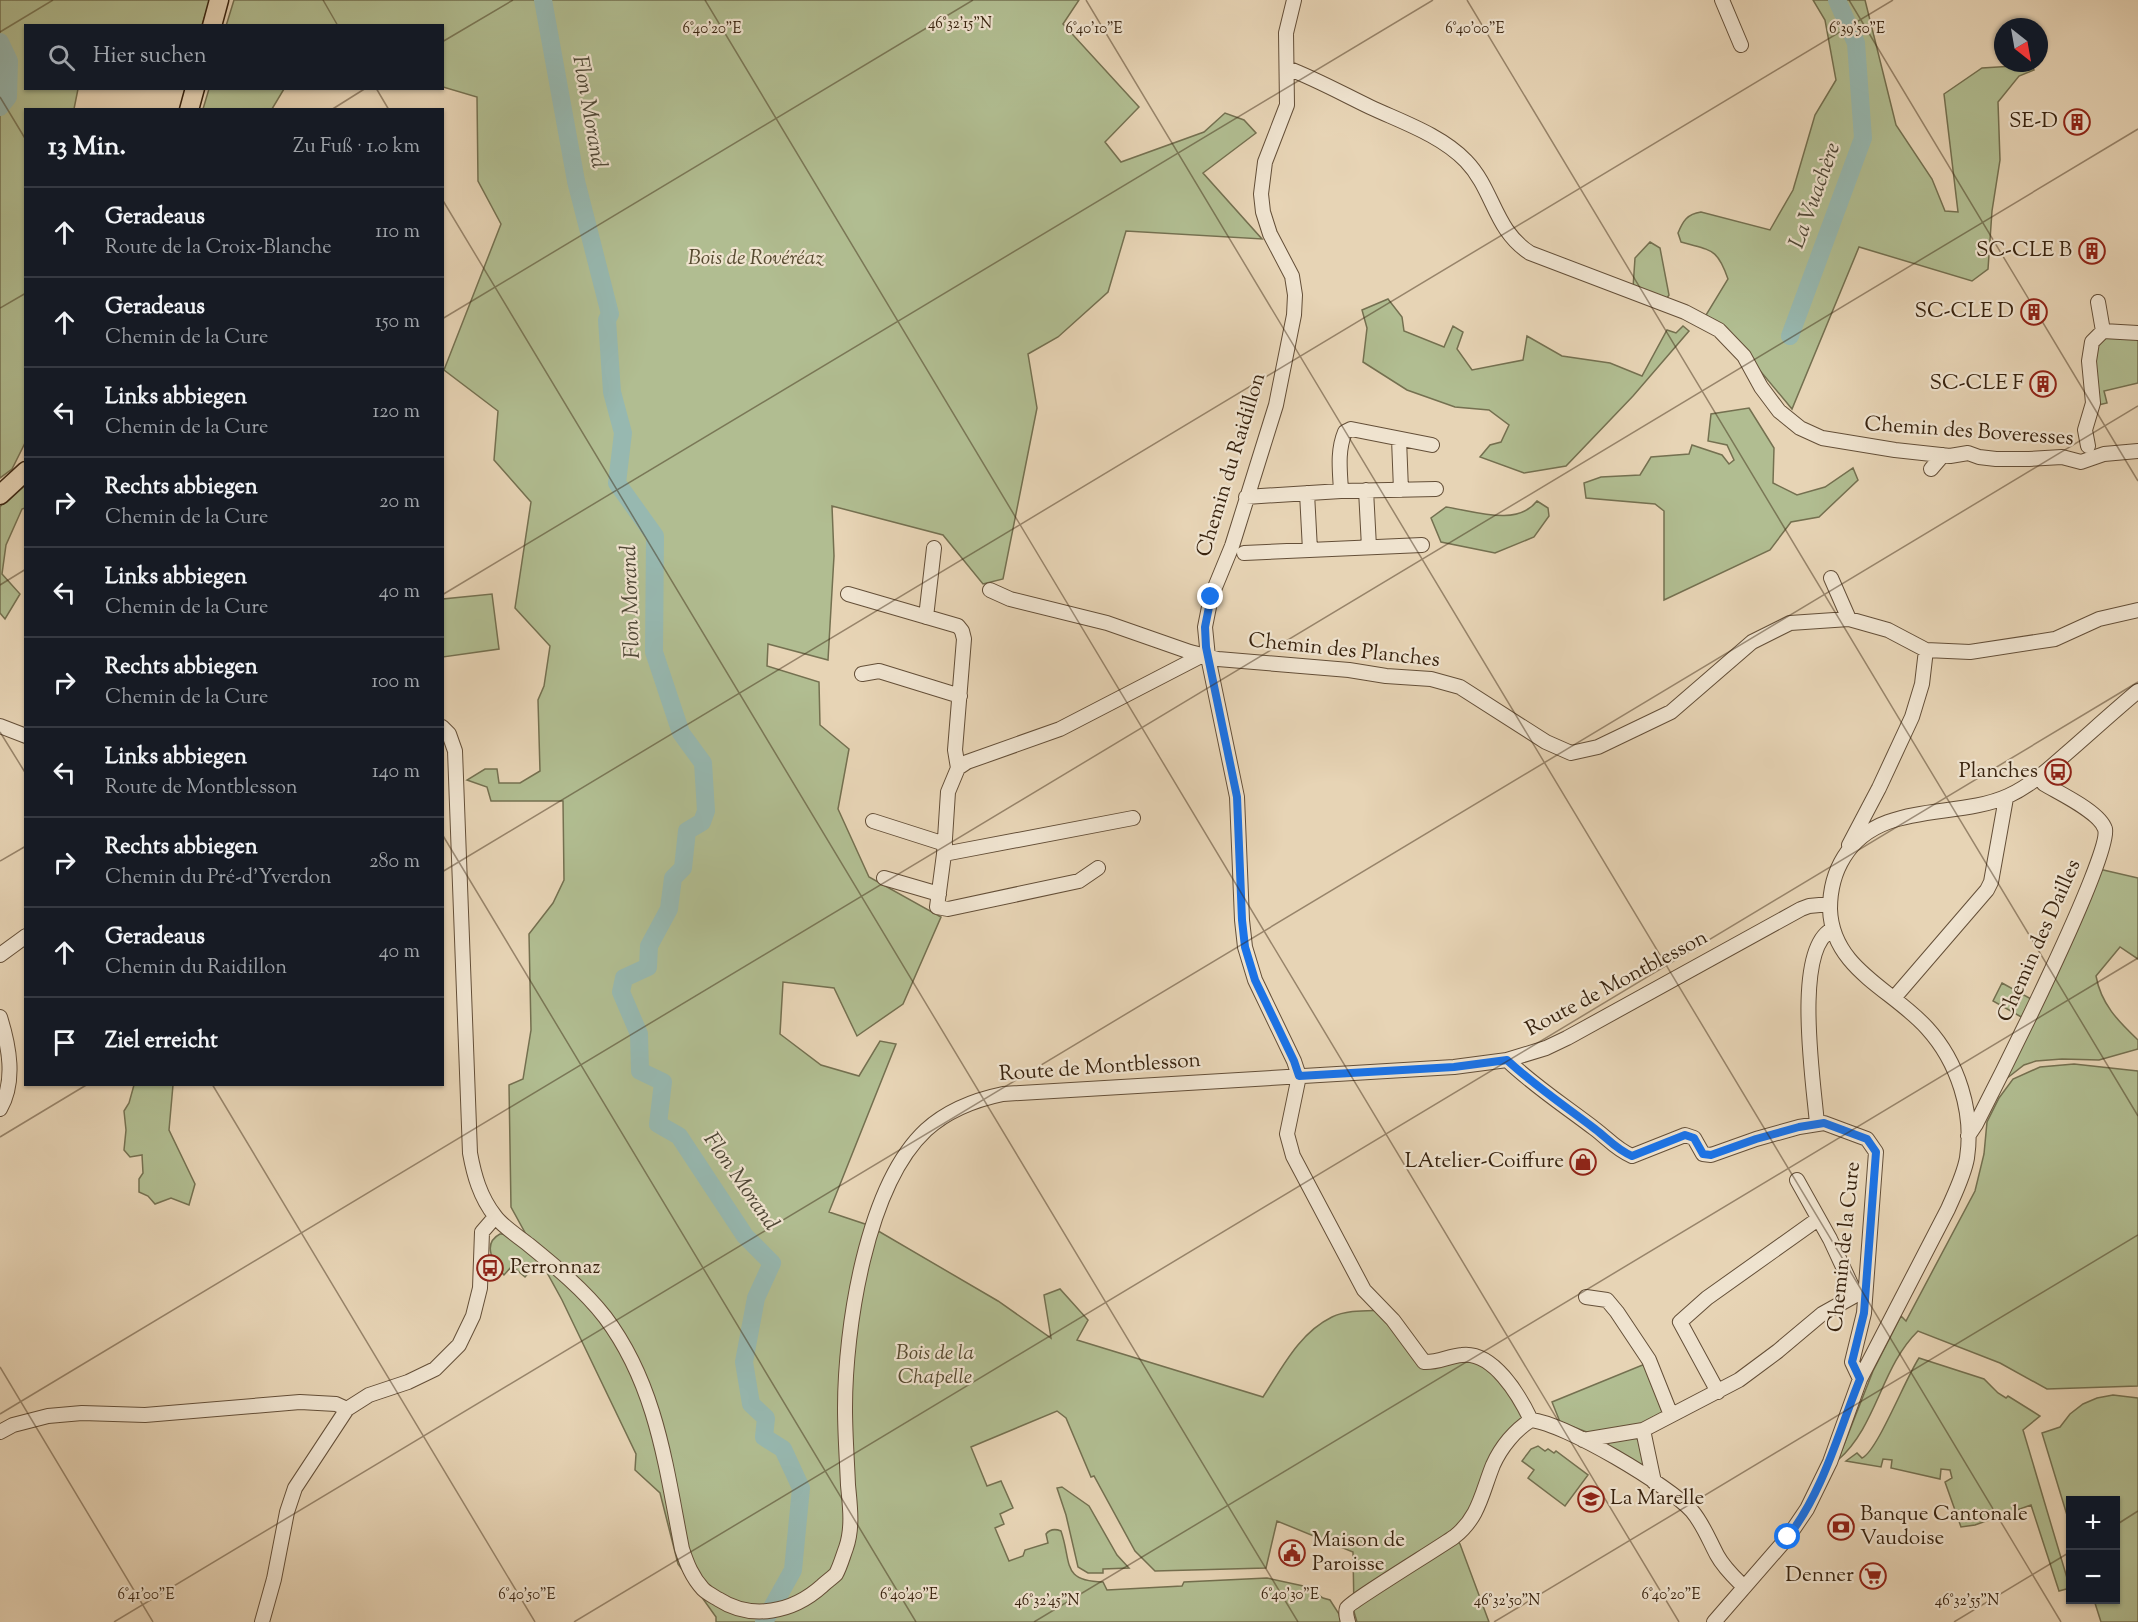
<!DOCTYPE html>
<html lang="de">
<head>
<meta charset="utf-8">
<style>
  body { margin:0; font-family:"Sorts Mill Goudy",serif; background:#242831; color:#f1f3f6 }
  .controls { position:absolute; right:18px; bottom:18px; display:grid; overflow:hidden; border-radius:0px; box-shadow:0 2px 4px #0004 }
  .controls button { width:54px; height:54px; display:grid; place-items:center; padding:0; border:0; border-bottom:2px solid #363941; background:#171b24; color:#f1f3f6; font:30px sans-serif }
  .compass { position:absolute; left:1994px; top:18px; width:54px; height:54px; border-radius:50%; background:#171b24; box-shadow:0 2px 4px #0004; rotate:149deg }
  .stop { position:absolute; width:18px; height:18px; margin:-14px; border:4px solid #1a73e8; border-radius:50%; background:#fff }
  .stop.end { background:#1a73e8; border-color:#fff; box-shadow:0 2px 6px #0008 }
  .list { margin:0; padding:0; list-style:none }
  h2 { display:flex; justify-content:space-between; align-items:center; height:78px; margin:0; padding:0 24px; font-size:26px }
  h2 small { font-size:20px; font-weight:400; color:#9ea1a6 }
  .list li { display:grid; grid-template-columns:39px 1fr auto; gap:18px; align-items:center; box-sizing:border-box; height:90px; padding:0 24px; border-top:2px solid #363941 }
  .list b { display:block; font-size:22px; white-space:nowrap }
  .list p { margin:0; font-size:20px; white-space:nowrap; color:#9ea1a6 }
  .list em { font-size:20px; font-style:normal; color:#9ea1a6 }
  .icon { flex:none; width:33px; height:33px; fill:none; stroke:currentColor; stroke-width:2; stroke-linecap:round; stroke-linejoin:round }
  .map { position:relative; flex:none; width:2138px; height:1622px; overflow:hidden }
  .search { position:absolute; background:#171b24; box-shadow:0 2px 4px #0004; left:24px; top:24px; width:420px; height:66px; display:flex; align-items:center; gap:15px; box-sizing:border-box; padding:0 21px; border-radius:0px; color:#9ea1a6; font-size:22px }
  .panel { position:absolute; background:#171b24; box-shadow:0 2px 4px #0004; left:24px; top:108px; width:420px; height:978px; border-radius:0px }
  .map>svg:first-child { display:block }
</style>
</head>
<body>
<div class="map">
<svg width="2138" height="1622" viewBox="0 0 2138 1622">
  <rect width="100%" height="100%" fill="#e7d4b5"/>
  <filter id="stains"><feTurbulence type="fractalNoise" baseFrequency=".00333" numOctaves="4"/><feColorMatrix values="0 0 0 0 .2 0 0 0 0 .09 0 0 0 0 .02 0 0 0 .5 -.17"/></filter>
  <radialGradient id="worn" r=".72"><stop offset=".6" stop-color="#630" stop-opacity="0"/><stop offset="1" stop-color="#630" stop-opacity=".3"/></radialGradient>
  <path fill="#b1bd91" stroke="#747050" stroke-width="1.5" d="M0,0h210l-8,25 -176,1v62l52,1 -4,20 -48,1 -1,333 -13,26 -12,9z
    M234,0h845l-16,24 76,83 -34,35 16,20 83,-30 21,-19 19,7 12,13 -53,40 59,66 -136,-8 -18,61 -50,45 -30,17 9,54 -34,171 -20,5 -40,-49 -111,-29 2,50 -6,104 -60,-16 -1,22 52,16 1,43 29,24 -11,60 31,68 72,40 -38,87 -46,32 -23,-48 -51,-6 -3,52 41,31 38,11 21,-35 16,3 -67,168 39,13 130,76 53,37 -7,-43 16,-6 28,31 -11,20 186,57c19,-29 36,-64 69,-80 16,-8 38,-6 55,-7l39,55 42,-10 23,6 41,59 -23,20 -34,72 -21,24 6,8 29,78h-132l-3,-10 -1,-60 -76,-31 -11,47 -111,3 -20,-20 -41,-75 -3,1 -25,-59 -9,-7 -86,36 16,39 14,-5 12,27 -13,6 4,10 -9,4 14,33 14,-5 2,-6 23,-7 -2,-9c4,-5 10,-5 15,-3 11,32 0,50 42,51l4,8 75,-4 2,-4 83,-4 41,9 15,11 7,2 9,14 2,8h-625v-5l-38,-53 -18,-71 -25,-23 1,-16 -74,-154 -51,-93 -2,-122 14,-6 8,-49 -2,-96 24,-31 11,-23 -1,-79h-72l-4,-14 -20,-7 18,-11h12l2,14h21l20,-12 -2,-71 6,-14 6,-40 -35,-38 16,-106 -37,-42 4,-49 -54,-41 57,-146 -23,-43 -1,-84 -34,-10 -1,-61h-216z
    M1813,0h52l31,125 36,54 13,32 13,1 -14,-118 38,-26 48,-3 4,5 -15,6 -21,26 2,58 -8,51 -4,58 -16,12 -113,-34 -67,162 -65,-78 -21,-16 22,-36c-11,-32 -17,-28 -47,-37l-3,-9c5,-12 9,-19 23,-21l69,18 23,-40 22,-75 21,-35 -11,-60z
    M209,89v-1l75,1 -12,20h-69z
    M1650,242l10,6 9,47 -4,6 -32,-13 2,-30z
    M1388,299l14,18 2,14 40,16 9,-21 10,6 -6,17 15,21 51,-10 4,-24 35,20 48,7 32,13 25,-46 9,3 7,-7 6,5 -56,65 -67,70 -42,7 -44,-16 10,-12 11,-3 8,-17 -20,-15 -34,-3 -48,-17 -44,-28 4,-34 -5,-18z
    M2138,337v46l-34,8 3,12 -9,2 -6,-36 6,-28 9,-3z
    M1749,408l25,40 -1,35 24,12 28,-8 28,-19 5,12 -39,37 -28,5 -21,28 -106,50v-89l-9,-7 -69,-6 -2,-15 17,-6 39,-2 11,-18 38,-3 3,-9 30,10 7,9 5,-4 -7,-15 -19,-4 3,-27z
    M25,478v30l-3,1 -16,36 -4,29 18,20 -15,25 -5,-6v-106l10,-14z
    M1537,501l11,7 1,8 -15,21 -39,16 -54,-11 -10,-24 15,-11c28,4 71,20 91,-6z
    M492,594l7,55 -56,8v-58z
    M2099,869l39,9v81l-18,-12 -24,29c5,28 22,45 42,64v9l-39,11 -37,-1 -26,2 -12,4 -18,14z
    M2002,983l31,17 -10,18 -30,-17z
    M2074,1064l64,7v315l-91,3 -47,-26 -82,-32c-37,36 -41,95 -80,129l35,-89 28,-55 5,5 69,-130 9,-37 3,-32 12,-24 14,-19 27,-12z
    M134,1085h39l-4,45 26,54 -6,21 -18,-7 -16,6 -7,-8 -9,-4v-13l4,-6 -1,-18 -12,2 -6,-7 2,-20 -2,-19 5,-8z
    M500,1234h5l34,27 -14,16 -13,-11 -8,9c-10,-11 -23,-31 -4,-41z
    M1919,1358l65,21 14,14 8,5 2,-2 32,20 -17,14 47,158 -11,3 -28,-86 -56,20 -14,2 -16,-45 7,-4 -2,-8 -9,-1 -1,10 -49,-11 1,-8 -9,-1 -2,8 -35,-6 11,-8 5,5c15,-6 44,-81 57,-100z
    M1645,1364l18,50 -23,10 -48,10 -32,-12 -8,-20z
    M2113,1395l25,3v224h-37l-7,-22h22v-100h-46v25l-28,-92 18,-6 10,-13 13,-10 14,-6z
    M1638,1436l11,34 -52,-31z
    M1538,1446l7,5 3,-2 6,4 2,-2 32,24 -23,31 -37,-28 6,-8 -12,-9 9,-12z
    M1062,1487l27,19 28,49 12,13 -26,1v4h-15l-10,-6 -12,-52 -9,-27z"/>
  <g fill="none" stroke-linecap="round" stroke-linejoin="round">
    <path stroke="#97b8b0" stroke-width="18" d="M543,0l33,181 34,133 -3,6 5,72 11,41 -6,50 38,53 -1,116 27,81 22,30 3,48 -4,11 -15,9 -4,37 -10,10 -4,31 -20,37 -1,21 -24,11 -3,14 18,42 1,37 23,11 -5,42 21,12 66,100 27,27 -16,35 -12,64 7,42 15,14 -2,19 19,12 18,39 -8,82 -29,52
      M0,42l9,19 -1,36 -8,10
      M1790,336l73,-198 -7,-95 -19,-43"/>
    <g stroke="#644f38" stroke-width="16">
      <path id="minor" d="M1294,0l-8,33 1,72 -22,57 -4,32 2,18 7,22 22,42 3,19 -1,20 -18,90 -44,141 -21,51 -6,30 3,30 29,140 5,123 3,27 10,33 39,81 5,15 -12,58 6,22 71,134 29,30 31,42c13,1 25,-6 38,-7 31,-4 57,40 69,65 35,4 137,65 161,91 11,13 17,29 25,44 7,13 17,22 27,32
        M1722,0l19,45
        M1287,68c29,11 56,26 83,39 32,15 71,28 96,54 28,29 28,69 64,92l155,59 34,18 25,26 17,31 18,24 21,17 22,10 73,12 55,6 18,-3 11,4 17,2h33l33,-2 19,5 23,-8 34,-3
        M2098,302l5,29
        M1399,439l2,51
        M2088,446l-3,-16 8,-27 -4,-42 3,-19 11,-11 35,2
        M1931,469l12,-14
        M1366,490l3,57
        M1341,491c-1,-20 -4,-40 4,-59l6,-3 81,16
        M1307,493l3,57
        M1246,497l95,-6 95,-2
        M1244,553l178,-8
        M1831,578l18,41
        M990,590l20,9 97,24 83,29 28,7 131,11 37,6 45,3 29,8 86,55 25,11 27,-6 73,-35 81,-70 38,-19 59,-4 39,11 38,20 44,2 85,-13 44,-20 39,-9
        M848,594l110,32 4,5 2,8 -9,111 3,18
        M926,617l8,-69
        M862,674l17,-3 81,25
        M0,726l26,10
        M442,727l7,7 6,17 15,402c4,22 10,44 25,63 8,11 23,20 34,29 27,22 55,45 76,72 52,69 61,151 77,232 5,15 10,28 21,40 4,4 10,7 15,10 34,22 75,13 104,-13 4,-4 10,-8 14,-12 4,-7 7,-18 10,-26 7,-20 4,-42 2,-63 -1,-25 -3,-51 -3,-77 0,-79 21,-222 81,-278 22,-20 48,-30 77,-36l451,-27 53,-7 39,-12 21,-10 234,-129 8,-3 21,-2
        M873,821l72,23
        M1849,845l30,-57 33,-71 10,-33 4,-34
        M944,854l189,-36
        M1098,868l-19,13 -131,28 -11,-2 7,-53 4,-62 10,-24 9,-6 93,-33 143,-74
        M884,878l55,16
        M0,955l26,-19
        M1894,998l93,-108 4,-8 15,-84
        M0,1017c9,29 16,64 0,92
        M1507,1060c27,26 58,46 88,69 12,9 22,21 37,27l53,-21 9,3 9,16 8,1 45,-16 43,-12 25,-4 43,16 9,13 -12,161 -12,49 8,17
        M1817,1124c-3,-39 -25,-177 16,-195
        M1968,1136l8,-12c19,-37 137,-270 129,-295 -5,-17 -46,-36 -61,-45
        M1797,1180l33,59 26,56
        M1586,1297l21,3 10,12 32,48 22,55
        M1718,1392l-38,-70 27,-24 111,-79
        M0,1432l13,-7 35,-9 34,-3 63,2 155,-13 36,2 11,5
        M1583,1440l60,-10
        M1654,1482l-11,-52 96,-50 39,-29 44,-37 34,-19h9
        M262,1622l12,-43 13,-67 8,-24 52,-79 22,-14 39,-13 27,-13 24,-24 14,-29 7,-28 2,-56 13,-15
        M1348,1622c-1,-4 -3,-9 -1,-14 3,-6 93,-61 107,-71 25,-19 28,-45 39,-72 8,-18 22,-35 38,-45
        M1714,1622l74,-85 19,-28 23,-47 30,-83 88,-170c7,-16 16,-34 19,-51 7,-46 -9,-96 -40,-130 -35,-39 -95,-59 -97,-119 0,-18 4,-36 14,-52 35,-57 111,-37 164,-61 22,-10 41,-27 59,-43 23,-20 47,-42 71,-62"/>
    </g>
    <g stroke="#38230f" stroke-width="21">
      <path id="major" d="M212,26l7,-26
        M189,110l6,-22
        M0,495l26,-24"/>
    </g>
    <use href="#minor" stroke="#efe3cf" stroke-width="14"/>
    <use href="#major" stroke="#e7d4b5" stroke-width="18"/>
  </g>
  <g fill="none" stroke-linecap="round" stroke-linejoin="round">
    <path stroke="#1a73e8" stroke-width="8" d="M1211,597l-6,30 1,20 31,150 5,123 3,27 10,33 39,81 5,15 155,-9 53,-7c28,26 58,46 88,69 12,9 22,21 37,27l53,-21 9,3 9,16 8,1 45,-16 43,-12 25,-4 43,16 9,13 -12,161 -12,49 8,17c-22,54 -36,111 -72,158"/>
  </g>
  <path fill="none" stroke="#38230f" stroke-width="1.5" stroke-opacity="0.45" d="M323,0l15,26M705,0l974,1622M1086,0l975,1622M1467,0l671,1116M1849,0l289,481M0,32l53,-32M442,42l71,-42M376,88l13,22M0,97l26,43M331,110l35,-22M442,199l856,1423M0,308l26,-15M442,319l531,-319M0,585l26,-16M442,595l991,-595M0,732l26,42M442,834l474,788M0,861l26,-15M442,872l1451,-872M212,1084l323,538M0,1137l88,-53M0,1367l153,255M0,1414l2138,-1285M2116,1525l22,-14M114,1622l2024,-1216M574,1622l1564,-940M1034,1622l1104,-664M1494,1622l644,-387M1954,1622l116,-70"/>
  <defs>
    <g id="building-ring" transform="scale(1.35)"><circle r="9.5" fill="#efe3cf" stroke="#8f2418" stroke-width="1.5"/><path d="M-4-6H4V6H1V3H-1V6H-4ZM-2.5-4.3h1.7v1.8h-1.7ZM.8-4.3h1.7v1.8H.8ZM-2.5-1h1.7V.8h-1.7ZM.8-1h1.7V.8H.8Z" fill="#8f2418"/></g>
    <g id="bus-ring" transform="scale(1.35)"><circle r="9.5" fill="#efe3cf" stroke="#8f2418" stroke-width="1.5"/><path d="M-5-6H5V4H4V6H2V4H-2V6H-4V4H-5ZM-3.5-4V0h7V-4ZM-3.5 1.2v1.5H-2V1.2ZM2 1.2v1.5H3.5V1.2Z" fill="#8f2418"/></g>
    <g id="shop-ring" transform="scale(1.35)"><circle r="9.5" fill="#efe3cf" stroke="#8f2418" stroke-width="1.5"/><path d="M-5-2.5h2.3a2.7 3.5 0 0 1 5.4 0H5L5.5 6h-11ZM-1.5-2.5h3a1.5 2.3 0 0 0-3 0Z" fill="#8f2418"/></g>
    <g id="school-ring" transform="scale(1.35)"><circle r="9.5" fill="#efe3cf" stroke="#8f2418" stroke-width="1.5"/><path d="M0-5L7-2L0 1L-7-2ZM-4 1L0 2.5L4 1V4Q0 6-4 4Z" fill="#8f2418"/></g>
    <g id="bank-ring" transform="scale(1.35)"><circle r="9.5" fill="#efe3cf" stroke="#8f2418" stroke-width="1.5"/><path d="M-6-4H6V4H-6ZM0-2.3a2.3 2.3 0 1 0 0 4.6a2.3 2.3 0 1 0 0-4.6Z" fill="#8f2418"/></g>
    <g id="civic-ring" transform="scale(1.35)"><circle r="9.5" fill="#efe3cf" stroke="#8f2418" stroke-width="1.5"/><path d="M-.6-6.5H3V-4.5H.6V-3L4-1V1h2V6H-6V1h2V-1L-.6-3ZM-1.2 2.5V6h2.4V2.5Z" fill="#8f2418"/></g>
    <g id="supermarket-ring" transform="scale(1.35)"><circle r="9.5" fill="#efe3cf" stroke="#8f2418" stroke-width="1.5"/><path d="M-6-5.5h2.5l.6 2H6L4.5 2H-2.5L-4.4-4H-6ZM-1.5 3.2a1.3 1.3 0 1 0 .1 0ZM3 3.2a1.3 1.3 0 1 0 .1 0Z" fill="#8f2418"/></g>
  </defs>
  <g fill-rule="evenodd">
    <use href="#building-ring" x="2077" y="122"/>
    <use href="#building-ring" x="2092" y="251"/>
    <use href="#building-ring" x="2034" y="312"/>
    <use href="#building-ring" x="2043" y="384"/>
    <use href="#bus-ring" x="2058" y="772"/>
    <use href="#shop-ring" x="1583" y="1162"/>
    <use href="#bus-ring" x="490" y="1268"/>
    <use href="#school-ring" x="1591" y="1499"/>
    <use href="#bank-ring" x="1841" y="1527"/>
    <use href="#civic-ring" x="1292" y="1553"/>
    <use href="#supermarket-ring" x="1873" y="1576"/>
  </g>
  <g text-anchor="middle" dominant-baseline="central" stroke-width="4.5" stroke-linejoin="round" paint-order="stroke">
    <g font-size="21" fill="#38230f" stroke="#efe3cf" text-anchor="end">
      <text x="2058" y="122">SE-D</text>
      <text x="2072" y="251">SC-CLE B</text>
      <text x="2014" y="312">SC-CLE D</text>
      <text x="2024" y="384">SC-CLE F</text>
      <text x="2038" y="772">Planches</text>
      <text x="1564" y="1162">LAtelier-Coiffure</text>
      <text x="510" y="1268" text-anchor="start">Perronnaz</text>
      <text x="1610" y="1499" text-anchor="start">La Marelle</text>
      <text x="1860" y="1515" text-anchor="start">Banque Cantonale<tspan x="1860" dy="24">Vaudoise</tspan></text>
      <text x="1312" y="1541" text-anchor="start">Maison de<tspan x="1312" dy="24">Paroisse</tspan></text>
      <text x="1854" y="1576">Denner</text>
    </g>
    <g font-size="21" font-style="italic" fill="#564a30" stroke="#efe3cf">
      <text x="756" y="259">Bois de Rovéréaz</text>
      <text x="935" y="1354">Bois de la<tspan x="935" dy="24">Chapelle</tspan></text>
    </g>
    <g font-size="21" fill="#38230f" stroke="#efe3cf">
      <text transform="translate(1969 432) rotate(4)">Chemin des Boveresses</text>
      <text transform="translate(1232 465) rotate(-73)">Chemin du Raidillon</text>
      <text transform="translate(1344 651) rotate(6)">Chemin des Planches</text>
      <text transform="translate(2040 941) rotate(-66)">Chemin des Dailles</text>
      <text transform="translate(1617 984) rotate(-28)">Route de Montblesson</text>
      <text transform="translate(1100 1068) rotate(-4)">Route de Montblesson</text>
      <text transform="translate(1845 1247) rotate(-84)">Chemin de la Cure</text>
    </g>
    <g font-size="22" font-style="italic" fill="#504837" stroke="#efe3cf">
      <text transform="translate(588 112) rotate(80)">Flon Morand</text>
      <text transform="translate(1816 196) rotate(-70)">La Vuachère</text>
      <text transform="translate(632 602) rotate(-92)">Flon Morand</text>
      <text transform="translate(740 1182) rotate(55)">Flon Morand</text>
    </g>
  </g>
  <g font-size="15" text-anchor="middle" fill="#38230f" stroke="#efe3cf" stroke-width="4.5" stroke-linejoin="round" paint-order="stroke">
    <text x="960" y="28">46°32'15"N</text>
    <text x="712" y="33">6°40'20"E</text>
    <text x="1094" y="33">6°40'10"E</text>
    <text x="1475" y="33">6°40'00"E</text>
    <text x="1857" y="33">6°39'50"E</text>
    <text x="146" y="1599">6°41'00"E</text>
    <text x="527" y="1599">6°40'50"E</text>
    <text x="909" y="1599">6°40'40"E</text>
    <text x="1290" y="1599">6°40'30"E</text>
    <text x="1671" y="1599">6°40'20"E</text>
    <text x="1047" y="1605">46°32'45"N</text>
    <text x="1507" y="1605">46°32'50"N</text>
    <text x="1967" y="1605">46°32'55"N</text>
  </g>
  <rect width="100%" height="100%" filter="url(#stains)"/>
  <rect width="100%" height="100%" fill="url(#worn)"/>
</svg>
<div class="controls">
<button>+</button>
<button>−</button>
</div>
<svg class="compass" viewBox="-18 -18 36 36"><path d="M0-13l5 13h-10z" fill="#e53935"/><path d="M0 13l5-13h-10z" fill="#9ea1a6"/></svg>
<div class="stop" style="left:1788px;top:1537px"></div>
<div class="stop end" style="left:1211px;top:597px"></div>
<div class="search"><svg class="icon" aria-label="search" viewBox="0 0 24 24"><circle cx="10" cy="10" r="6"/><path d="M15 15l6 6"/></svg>Hier suchen</div>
<section class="panel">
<h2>13 Min.<small>Zu Fuß · 1.0 km</small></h2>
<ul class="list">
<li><svg class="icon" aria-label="ahead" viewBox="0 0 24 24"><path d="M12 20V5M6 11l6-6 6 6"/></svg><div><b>Geradeaus</b><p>Route de la Croix-Blanche</p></div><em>110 m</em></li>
<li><svg class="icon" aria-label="ahead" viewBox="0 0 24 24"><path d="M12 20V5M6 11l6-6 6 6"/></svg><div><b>Geradeaus</b><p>Chemin de la Cure</p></div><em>150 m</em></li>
<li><svg class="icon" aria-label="left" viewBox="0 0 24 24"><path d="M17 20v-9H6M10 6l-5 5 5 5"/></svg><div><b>Links abbiegen</b><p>Chemin de la Cure</p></div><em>120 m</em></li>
<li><svg class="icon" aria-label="right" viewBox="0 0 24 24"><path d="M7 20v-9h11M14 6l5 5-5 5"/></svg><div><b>Rechts abbiegen</b><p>Chemin de la Cure</p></div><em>20 m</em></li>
<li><svg class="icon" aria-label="left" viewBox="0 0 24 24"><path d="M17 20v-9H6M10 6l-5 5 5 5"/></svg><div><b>Links abbiegen</b><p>Chemin de la Cure</p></div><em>40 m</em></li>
<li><svg class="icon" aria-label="right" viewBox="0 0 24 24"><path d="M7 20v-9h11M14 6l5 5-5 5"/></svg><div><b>Rechts abbiegen</b><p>Chemin de la Cure</p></div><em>100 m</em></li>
<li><svg class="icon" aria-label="left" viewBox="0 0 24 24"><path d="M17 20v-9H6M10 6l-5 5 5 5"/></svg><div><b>Links abbiegen</b><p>Route de Montblesson</p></div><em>140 m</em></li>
<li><svg class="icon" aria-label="right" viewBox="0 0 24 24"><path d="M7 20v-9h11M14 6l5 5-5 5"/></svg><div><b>Rechts abbiegen</b><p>Chemin du Pré-d'Yverdon</p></div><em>280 m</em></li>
<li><svg class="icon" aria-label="ahead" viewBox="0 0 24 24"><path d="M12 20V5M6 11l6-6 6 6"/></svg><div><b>Geradeaus</b><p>Chemin du Raidillon</p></div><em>40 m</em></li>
<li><svg class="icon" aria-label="arrive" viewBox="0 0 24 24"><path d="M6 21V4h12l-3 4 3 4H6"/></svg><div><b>Ziel erreicht</b></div></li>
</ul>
</section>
</div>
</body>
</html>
